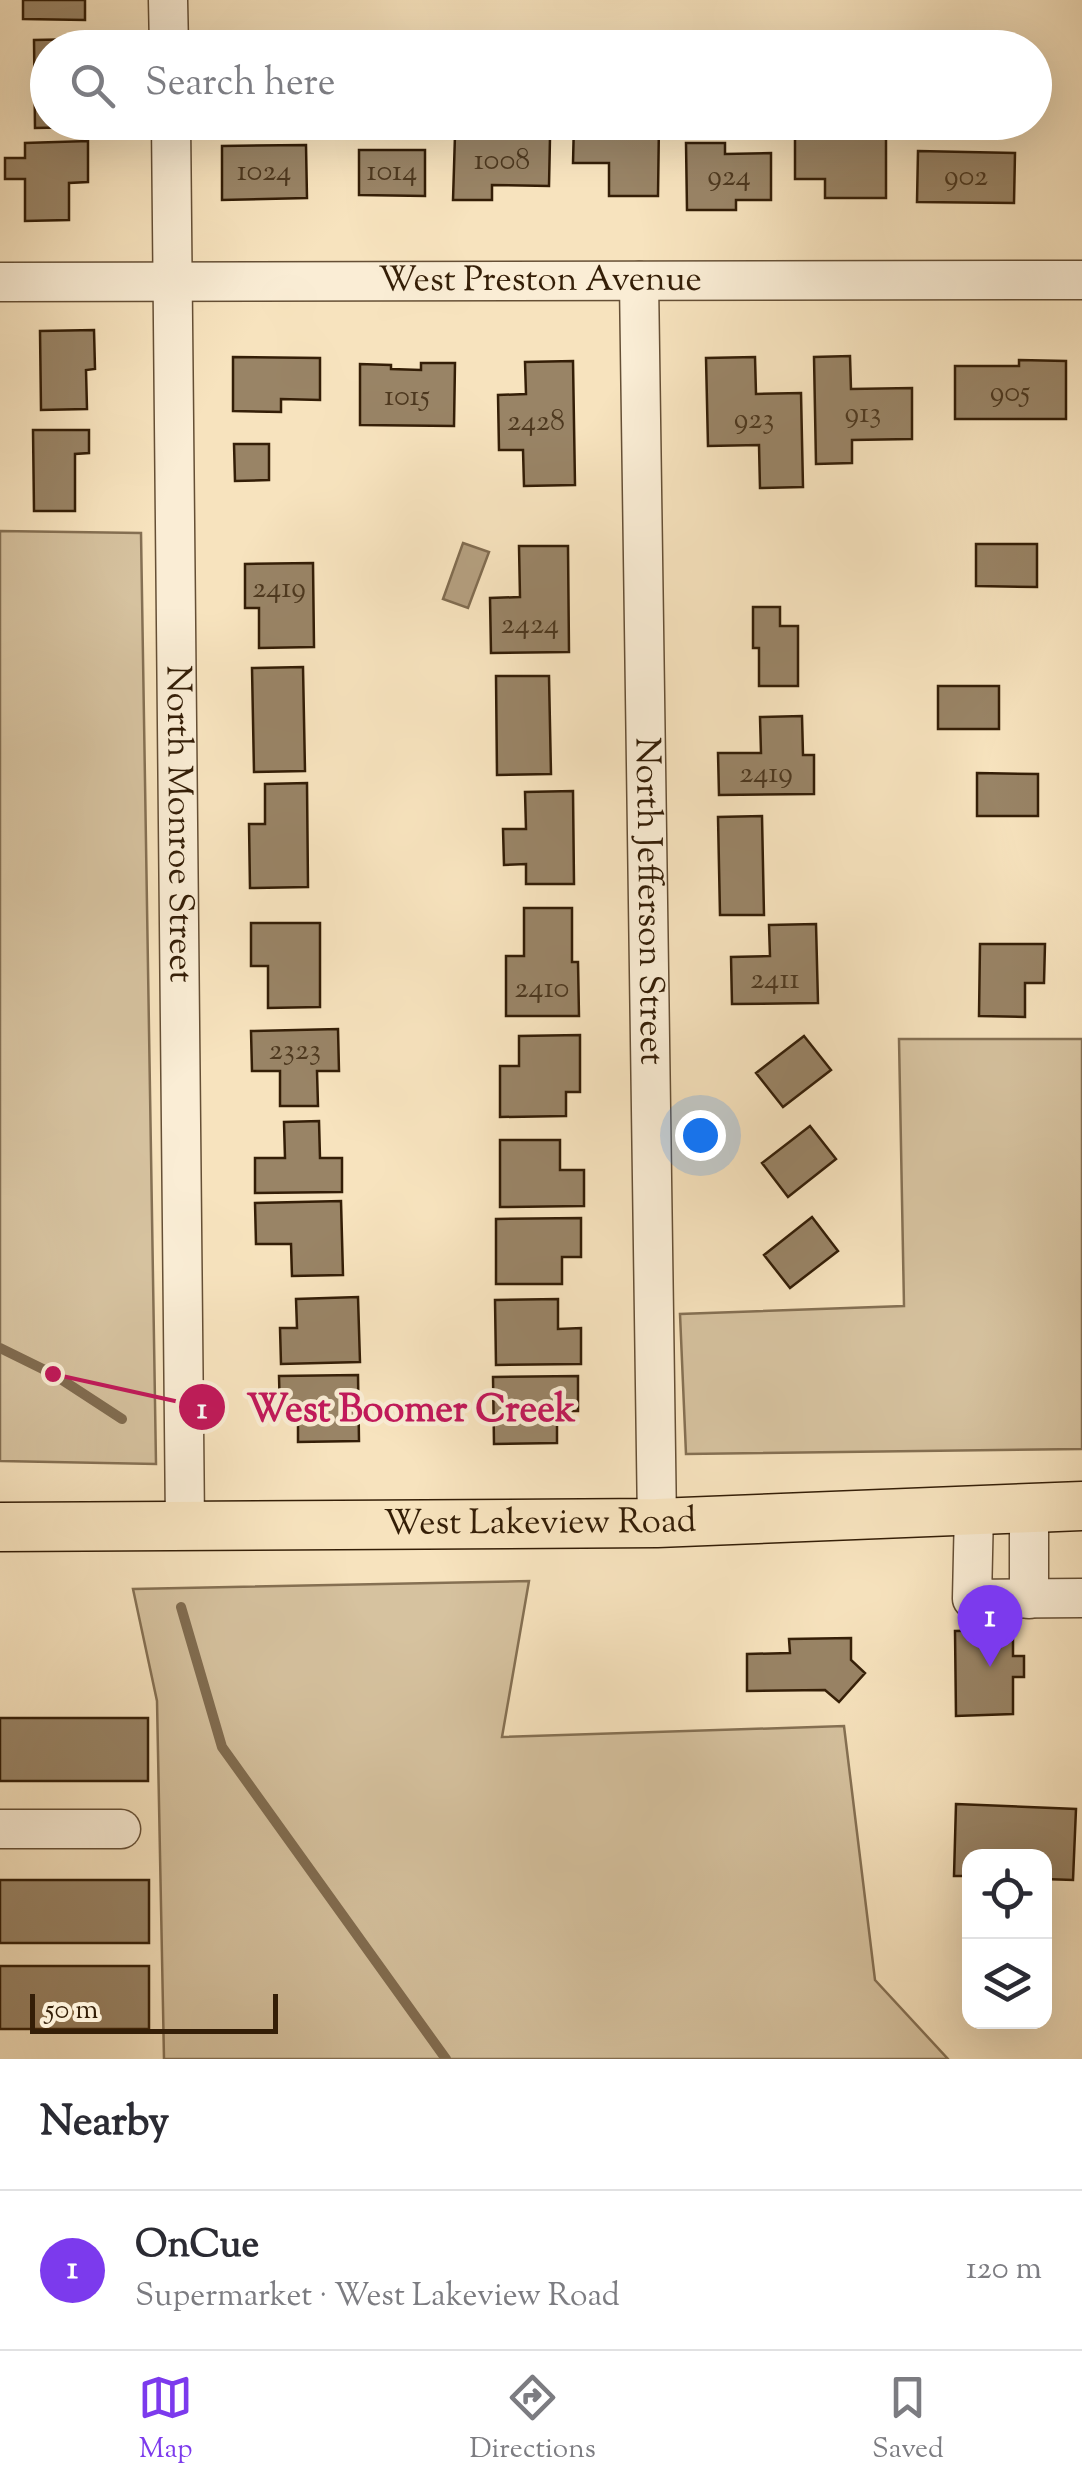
<!DOCTYPE html>
<html lang="en">
<head>
<meta charset="utf-8">
<style>
  body { margin:0; font-family:"Sorts Mill Goudy",serif; background:#f2f2f3; color:#2b2b33 }
  .controls { position:absolute; right:30px; bottom:30px; display:grid; overflow:hidden; border-radius:20px; box-shadow:0 10px 40px #0002 }
  .controls button { width:90px; height:90px; display:grid; place-items:center; padding:0; border:0; border-bottom:2px solid #e1e1e2; background:#fff; color:#2b2b33; font:50px sans-serif }
  .scale { position:absolute; left:30px; bottom:25px; width:248px; box-sizing:border-box; padding-left:10px; border:5px solid #341e07; border-top:0; font-size:28px; line-height:35px; white-space:nowrap; color:#341e07; -webkit-text-stroke:8px #faedd5; paint-order:stroke }
  .you { position:absolute; left:700px; top:1135px; width:35px; height:35px; margin:-25px; border:8px solid #fff; border-radius:50%; background:#1a73e8; box-shadow:0 0 0 15px #1a73e833 }
  .badge { display:grid; place-items:center; width:65px; height:65px; border-radius:50%; background:#7c3aed; color:#fff; font-size:32px; font-weight:700 }
  .pin { position:absolute; translate:-50% -82px; filter:drop-shadow(0 2px 5px #0008) }
  .pin::after { content:''; position:absolute; top:52px; width:35px; height:30px; background:inherit; clip-path:polygon(0 0,100% 0,50% 100%) }
  .list { margin:0; padding:0; list-style:none }
  h2 { display:flex; justify-content:space-between; align-items:center; height:130px; margin:0; padding:0 40px; font-size:42px }
  h2 small { font-size:32px; font-weight:400; color:#7c7c81 }
  .list li { display:grid; grid-template-columns:65px 1fr auto; gap:30px; align-items:center; box-sizing:border-box; height:160px; padding:0 40px; border-top:2px solid #e1e1e2 }
  .list b { display:block; font-size:38px; white-space:nowrap }
  .list p { margin:0; font-size:32px; white-space:nowrap; color:#7c7c81 }
  .list em { font-size:32px; font-style:normal; color:#7c7c81 }
  .icon { flex:none; width:55px; height:55px; fill:none; stroke:currentColor; stroke-width:2; stroke-linecap:round; stroke-linejoin:round }
  .map { position:relative; flex:none; width:1082px; height:2059px; overflow:hidden }
  .search { position:absolute; background:#fff; box-shadow:0 10px 40px #0002; left:30px; right:30px; top:30px; height:110px; display:flex; align-items:center; gap:25px; box-sizing:border-box; padding:0 35px; border-radius:55px; color:#7c7c81; font-size:38px }
  .sheet { height:290px; background:#fff }
  nav { display:flex; justify-content:space-around; align-items:center; box-sizing:border-box; height:140px; border-top:2px solid #e1e1e2; background:#fff; font-size:28px; color:#7c7c81 }
  nav a { display:grid; justify-items:center; gap:5px }
  nav .on { color:#7c3aed }
  .map>svg:first-child { display:block }
</style>
</head>
<body>
<div class="map">
<svg width="1082" height="2059" viewBox="0 0 1082 2059">
  <rect width="100%" height="100%" fill="#f7e3be"/>
  <filter id="stains"><feTurbulence type="fractalNoise" baseFrequency=".002" numOctaves="4"/><feColorMatrix values="0 0 0 0 .2 0 0 0 0 .09 0 0 0 0 .02 0 0 0 .5 -.17"/></filter>
  <radialGradient id="worn" r=".72"><stop offset=".6" stop-color="#630" stop-opacity="0"/><stop offset="1" stop-color="#630" stop-opacity=".3"/></radialGradient>
  <path fill="#d6c29f" stroke="#857053" stroke-width="2.5" d="M0,531l141,2 15,931 -156,-3z
    M899,1039h183v410l-396,5 -6,-140 224,-8z
    M529,1581l-27,156 342,-11 31,254 73,79h-784l-7,-358 -24,-112z"/>
  <path fill="#b5a080" stroke="#816c50" stroke-width="2.5" d="M463,543l26,9 -21,56 -25,-9z"/>
  <g fill="none" stroke-linecap="round" stroke-linejoin="round">
    <path stroke="#816c50" stroke-width="10" d="M0,1348l53,26 69,45
      M181,1607l41,140 224,312"/>
  </g>
  <path fill="#998466" stroke="#341e07" stroke-width="2.5" d="M23,0h62v20l-62,-1z
    M85,39l1,9h-38v74h39v5l-52,1 -1,-88z
    M574,122l85,1 -1,73h-49v-33h-36z
    M795,134l91,1v63h-61v-19h-30z
    M455,135l95,3 -1,48 -57,-1v15h-39z
    M88,141v41l-19,1v37l-44,1v-42h-20v-21h20v-15z
    M686,143h39v11l46,-1v47h-35v10h-49z
    M306,145l1,53 -85,2v-54z
    M359,150h66v46l-66,-1z
    M918,151l97,2 -1,50 -97,-1z
    M94,330l1,39 -9,1 1,39 -46,1 -1,-79z
    M850,356l1,33 61,-1v51l-60,1v23l-36,1 -2,-107z
    M233,357l87,1v42l-39,-1v13l-48,-1z
    M755,357l1,37 45,-1 2,94 -43,1 -1,-43 -51,1 -2,-88z
    M1019,360l47,1v58h-111v-53h64z
    M573,361l2,124 -51,1 -1,-36h-24l-1,-55 28,-1 -1,-32z
    M421,363h34l-1,63 -94,-1v-61l31,1v4l30,1z
    M33,430h56v23l-14,1v57h-41z
    M234,444h35v36l-34,1z
    M976,544h61v43l-61,-1z
    M519,546h49l1,106 -78,1 -1,-55 30,-1z
    M313,563l1,84 -55,1v-40h-14v-44z
    M753,607h27v19h18v60h-39v-38h-6z
    M303,667l2,104 -51,1 -2,-104z
    M496,676h53l2,98 -54,1z
    M938,686h61v43h-61z
    M802,716l1,39h11v39l-95,1 -1,-42h43l-1,-36z
    M977,773l61,1v42h-61z
    M307,783l1,104 -58,1 -1,-64h16v-40z
    M573,791l1,93h-48v-20l-22,1 -1,-36h23l-1,-37z
    M762,816l2,99h-44l-2,-98z
    M524,908h48v54h6l1,54h-73v-60h18z
    M251,923h69v84l-52,1v-42h-17z
    M816,924l2,79 -86,1 -1,-47 39,-1 -1,-31z
    M980,944h65l-1,39h-19v34l-46,-1z
    M338,1029l1,42h-22l1,35h-38v-35h-28l-1,-40z
    M580,1035v57h-14v24l-66,1v-51h19v-30z
    M804,1036l27,34 -48,37 -27,-34z
    M319,1121l1,37h22v34l-87,1v-35h30l-1,-36z
    M810,1126l26,33 -48,38 -26,-34z
    M500,1140h60v30h24v36l-84,1z
    M341,1201l2,74 -51,1 -1,-32h-35l-1,-41z
    M812,1217l26,34 -48,37 -26,-33z
    M581,1218v39h-19v27h-66v-65z
    M358,1297l2,65 -79,2 -1,-36h17l-1,-29z
    M558,1299v30l23,-1v36l-85,1 -1,-65z
    M358,1375l1,66 -61,1v-29l-18,1 -1,-38z
    M578,1376v35h-21v32l-63,1 -1,-67z
    M1013,1630v26h11v21h-11v37l-57,2 -1,-85z
    M851,1638v22l14,13 -26,29 -14,-12 -78,1v-37l43,-1 -1,-14z
    M0,1718h148v63h-148z
    M956,1804l120,5 -3,71 -29,-1v-23h-74v20h-16z
    M0,1880h149v63h-149z
    M0,1966h149v63h-149z"/>
  <g fill="none" stroke-linecap="round" stroke-linejoin="round">
    <g stroke="#654f35" stroke-width="41">
      <g id="minor">
        <path d="M168,0l1,48"/>
        <path id="s1" d="M171,122l14,1403"/>
        <path id="s2" d="M639,281l18,1242"/>
        <path id="s3" d="M0,282l1082,-2"/>
        <path d="M1029,1508v91"/>
        <path d="M974,1510l-2,89 110,-1"/>
        <path d="M0,1829h121"/>
      </g>
    </g>
    <g stroke="#341e07" stroke-width="51">
      <g id="major">
        <path id="s4" d="M0,1527l657,-4 425,-17"/>
      </g>
    </g>
    <use href="#minor" stroke="#faedd5" stroke-width="38"/>
    <use href="#major" stroke="#f7e3be" stroke-width="48"/>
  </g>
  <g text-anchor="middle" dominant-baseline="central" stroke-width="9" stroke-linejoin="round" paint-order="stroke">
    <g font-size="30" fill="#4d381f">
      <text x="502" y="161">1008</text>
      <text x="264" y="172">1024</text>
      <text x="392" y="172">1014</text>
      <text x="729" y="177">924</text>
      <text x="966" y="177">902</text>
      <text x="1010" y="393">905</text>
      <text x="407" y="397">1015</text>
      <text x="863" y="414">913</text>
      <text x="754" y="420">923</text>
      <text x="536" y="422">2428</text>
      <text x="279" y="589">2419</text>
      <text x="530" y="625">2424</text>
      <text x="766" y="774">2419</text>
      <text x="775" y="980">2411</text>
      <text x="542" y="989">2410</text>
      <text x="295" y="1051">2323</text>
    </g>
    <g font-size="35" fill="#341e07" stroke="#faedd5">
      <text stroke="none"><textPath href="#s3" startOffset="540">West Preston Avenue</textPath></text>
      <text stroke="none"><textPath href="#s1" startOffset="702">North Monroe Street</textPath></text>
      <text stroke="none"><textPath href="#s2" startOffset="620">North Jefferson Street</textPath></text>
      <text stroke="none"><textPath href="#s4" startOffset="540">West Lakeview Road</textPath></text>
    </g>
  </g>
  <path fill="none" stroke="#c2185b" stroke-width="4" d="M53 1374L202 1407"/>
  <g fill="#c2185b" stroke="#faedd5" stroke-width="4">
    <circle cx="53" cy="1374" r="10"/>
    <circle cx="202" cy="1407" r="25"/>
  </g>
  <g font-size="30" text-anchor="middle" font-weight="bold" fill="#fff">
    <text x="202" y="1418">1</text>
  </g>
  <g font-size="38" text-anchor="middle" font-weight="bold" fill="#c2185b" stroke="#faedd5" stroke-width="9" stroke-linejoin="round" paint-order="stroke">
    <text x="411" y="1421">West Boomer Creek</text>
  </g>
  <rect width="100%" height="100%" filter="url(#stains)"/>
  <rect width="100%" height="100%" fill="url(#worn)"/>
</svg>
<div class="controls">
<button><svg class="icon" aria-label="locate" viewBox="0 0 24 24"><circle cx="12" cy="12" r="6"/><path d="M12 2v4M12 18v4M2 12h4M18 12h4"/></svg></button>
<button><svg class="icon" aria-label="layers" viewBox="0 0 24 24"><path d="M12 4l9 5-9 5-9-5zM3 14l9 5 9-5"/></svg></button>
</div>
<div class="scale">50 m</div>
<div class="you"></div>
<div class="pin badge" style="left:990px;top:1667px">1</div>
<div class="search"><svg class="icon" aria-label="search" viewBox="0 0 24 24"><circle cx="10" cy="10" r="6"/><path d="M15 15l6 6"/></svg>Search here</div>
</div>
<section class="sheet">
<h2>Nearby<small></small></h2>
<ul class="list">
<li><span class="badge">1</span><div><b>OnCue</b><p>Supermarket · West Lakeview Road</p></div><em>120 m</em></li>
</ul>
</section>
<nav>
<a class="on"><svg class="icon" aria-label="map" viewBox="0 0 24 24"><path d="M3 6l6-2 6 2 6-2v14l-6 2-6-2-6 2zM9 4v14M15 6v14"/></svg>Map</a>
<a><svg class="icon" aria-label="directions" viewBox="0 0 24 24"><path d="M12 3l9 9-9 9-9-9zM9 14v-3h6M13 9l2 2-2 2"/></svg>Directions</a>
<a><svg class="icon" aria-label="saved" viewBox="0 0 24 24"><path d="M7 4h10v16l-5-4-5 4z"/></svg>Saved</a>
</nav>
</body>
</html>
